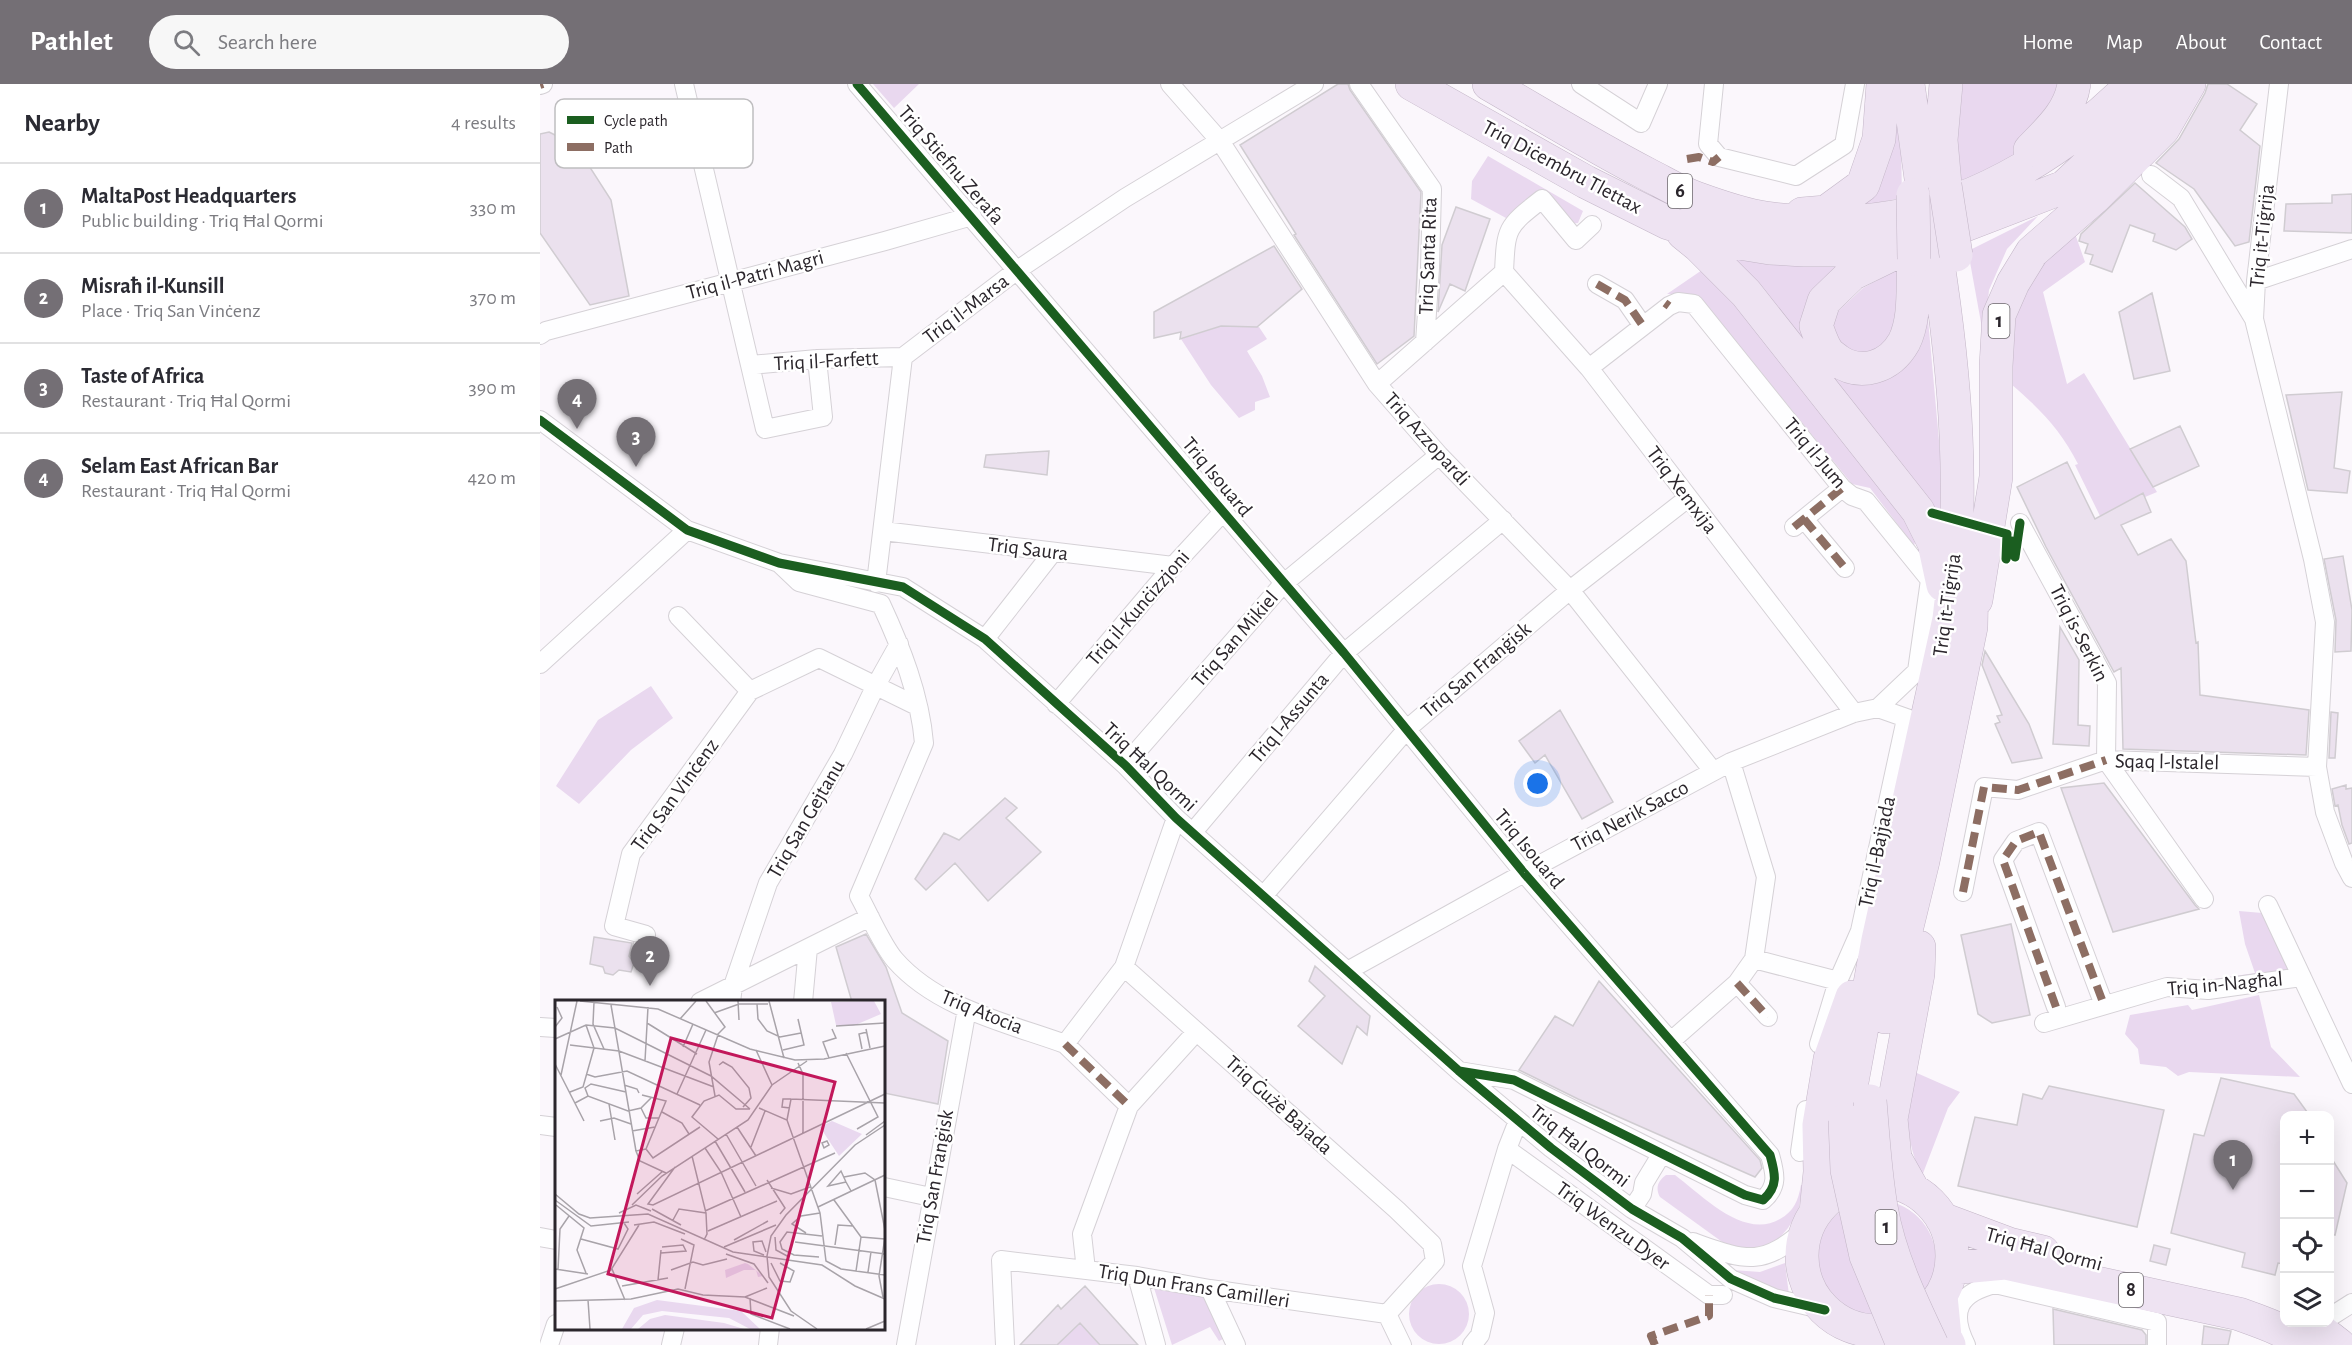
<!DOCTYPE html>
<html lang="en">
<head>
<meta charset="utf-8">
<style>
  body { margin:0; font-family:"Alegreya Sans",sans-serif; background:#f7f7f7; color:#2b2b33 }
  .controls { position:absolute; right:18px; bottom:18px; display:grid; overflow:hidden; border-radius:12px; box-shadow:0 6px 24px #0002 }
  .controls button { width:54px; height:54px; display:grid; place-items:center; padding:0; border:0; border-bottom:2px solid #e1e1e2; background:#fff; color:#2b2b33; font:30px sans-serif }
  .you { position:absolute; left:998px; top:700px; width:21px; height:21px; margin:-15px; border:4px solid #fff; border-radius:50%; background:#1a73e8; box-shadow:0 0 0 9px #1a73e833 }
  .badge { display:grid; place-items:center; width:39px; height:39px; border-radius:50%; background:#746f75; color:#fff; font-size:20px; font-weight:700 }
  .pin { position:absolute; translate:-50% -50px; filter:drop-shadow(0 2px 3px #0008) }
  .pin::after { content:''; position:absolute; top:32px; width:21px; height:18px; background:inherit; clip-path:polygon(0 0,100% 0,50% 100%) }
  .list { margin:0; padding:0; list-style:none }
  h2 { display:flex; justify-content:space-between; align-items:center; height:78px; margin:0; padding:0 24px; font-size:26px }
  h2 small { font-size:20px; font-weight:400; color:#7c7c81 }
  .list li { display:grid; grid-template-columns:39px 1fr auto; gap:18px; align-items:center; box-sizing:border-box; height:90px; padding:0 24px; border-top:2px solid #e1e1e2 }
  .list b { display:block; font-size:22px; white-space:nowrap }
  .list p { margin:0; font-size:20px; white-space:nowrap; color:#7c7c81 }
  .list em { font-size:20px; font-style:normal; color:#7c7c81 }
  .icon { flex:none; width:33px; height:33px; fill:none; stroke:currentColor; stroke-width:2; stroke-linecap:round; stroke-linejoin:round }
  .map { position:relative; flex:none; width:1812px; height:1261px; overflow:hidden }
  header { display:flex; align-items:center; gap:36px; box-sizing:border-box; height:84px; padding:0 30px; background:#746f75; color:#fff }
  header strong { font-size:28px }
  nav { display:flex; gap:33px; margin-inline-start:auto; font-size:21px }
  .search { width:420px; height:54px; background:#f7f7f7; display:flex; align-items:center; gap:15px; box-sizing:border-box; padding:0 21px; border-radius:33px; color:#7c7c81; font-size:22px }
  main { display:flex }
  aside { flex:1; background:#fff }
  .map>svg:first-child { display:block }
</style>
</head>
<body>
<header>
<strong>Pathlet</strong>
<div class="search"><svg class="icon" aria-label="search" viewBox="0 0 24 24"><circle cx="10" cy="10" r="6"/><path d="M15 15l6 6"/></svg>Search here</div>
<nav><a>Home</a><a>Map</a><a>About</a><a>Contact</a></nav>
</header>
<main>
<aside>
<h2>Nearby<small>4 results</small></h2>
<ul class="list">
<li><span class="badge">1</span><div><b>MaltaPost Headquarters</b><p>Public building · Triq Ħal Qormi</p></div><em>330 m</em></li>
<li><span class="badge">2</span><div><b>Misraħ il-Kunsill</b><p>Place · Triq San Vinċenz</p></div><em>370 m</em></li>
<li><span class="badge">3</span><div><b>Taste of Africa</b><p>Restaurant · Triq Ħal Qormi</p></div><em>390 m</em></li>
<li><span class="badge">4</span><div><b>Selam East African Bar</b><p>Restaurant · Triq Ħal Qormi</p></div><em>420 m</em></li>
</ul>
</aside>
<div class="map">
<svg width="1812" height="1261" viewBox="0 0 1812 1261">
  <rect width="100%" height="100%" fill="#fbf7fc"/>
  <path fill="#e9d8ef" d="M333,0h46l-25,24z
    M1350,0l11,59 1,55 -42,8z
    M1421,0h105l-28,49 -33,30 -47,19 -6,-29z
    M948,72l95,55 -5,12 -9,1 -30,-31 -33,25 -35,-19 1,-18z
    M1498,132l-31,33 -18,41 -5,49 -16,-88z
    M1533,144l12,34 -42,30 24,92 17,-11 73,119 -57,24 -25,-51 3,-1c-17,-34 -38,-55 -67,-80l-2,-63 12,-32z
    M1176,163l134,13 -49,62 73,61 52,-86 17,188 -1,48z
    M1362,183l-11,80 -35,17 -27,-32 6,-18 28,-26z
    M1165,184l213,262 -4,16 -44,-58 -18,-4 -151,-185 -16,-5h-18z
    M681,242l38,1 8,12 -20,12 15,25 8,21 -15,5v8l-16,8 -28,-33 -30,-46z
    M111,602l22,32 -42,32 -52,54 -23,-18 42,-66z
    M1699,827l23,2 27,58 -70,13 -5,-5 41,-6 -10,-29z
    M1719,911l12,52 29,30 -111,-5 -11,4 -12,-9 -26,-3 -2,-15 -13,-15 5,-19 58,-10 4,5z
    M1370,986l50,22 -12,16 -26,68c-16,-32 -18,-71 -12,-106z
    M1126,1091h9c28,21 69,65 105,44 14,-8 18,-18 21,-34h2l-5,27 -10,16 -12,14 -14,7h-15l-22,-5 -65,-47c-5,-9 -2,-16 6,-22z
    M1276 1176a60 60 0 1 1 120 0a60 60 0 1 1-120 0Z
    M1245,1179l4,32 -56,-25 27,2z
    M869 1230a30 30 0 1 1 60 0a30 30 0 1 1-60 0Z
    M614,1204l53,9 18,41 -6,3 -9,-14 -38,18z
    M540,1239l20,22h-43z"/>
  <path fill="#ebe1ee" stroke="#d0ccd1" stroke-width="1.5" d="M798,0h10l2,6 71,102 -7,144 -37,28 -83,-129 2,-1 -56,-89z
    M1668,0h19l30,20 -17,26 20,16 -11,96 -14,4 -41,-57 -38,-26 23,-24 26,-46z
    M9,48l8,4 27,22 27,42 18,96 -39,9 -50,-72v-99z
    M1595,99l50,44 7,12 -16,11 -23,-9 2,-7 -25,-9 -18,47 -22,-8 3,-9 -8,-2 3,-9 -9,-3 2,-7z
    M1812,110v39l-68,-2 2,-27 46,-1v-8z
    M916,123l34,12 -25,72 -15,-7 -12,28 4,-67z
    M734,162l28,43 -45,38 -36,-1 -41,13 1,-7 -27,6v-26z
    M1612,209l18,78 -36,8 -15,-67z
    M1802,308l-8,76 16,3 -3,22 -39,-3 -22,-95z
    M1640,342l19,40 -46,21 -23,-38z
    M509,367l-2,24 -63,-8 2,-12z
    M1527,378l28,57 48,-26 8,19 -30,13 17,30 33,-16 15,22 10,82 2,-1 2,53 109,15 -3,45 -183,-6 -2,-81 -7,4 -68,-125 -29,-60z
    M1803,472l9,54 -1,41 -16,1 1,-32 -12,-61z
    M1520,543l19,33 -1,65 12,1 -1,20 -36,-2z
    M1445,567l44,73 13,34 -30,5 -17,-39 5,-2 -3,-6 5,-1 -20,-50z
    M1020,626l53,92 -31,17 -37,-64 -10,8 -16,-22z
    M1791,628l7,1 -3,45h-6z
    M1564,699l91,122 4,4 -86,23 -52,-144z
    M1806,701v4l6,-1v55l-3,1 -7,-19 -4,-20 -3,1 -3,-17z
    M465,714l12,10 -11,10 35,34 -53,49 -33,-38 -29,27 -11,-11 29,-46 15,7z
    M1471,840l19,91 -38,8 -14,-9 -17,-79z
    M326,850l20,33 16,46 46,28 -10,63 -54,-11v-91h-32l-16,-55z
    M54,853l38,6 -3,13 5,7 -3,9 -12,-2 -6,5 -8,-2 -2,-6 -13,-3z
    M775,882l55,50 -3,19 -10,-9 -15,38 -44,-38 27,-30 -16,-15z
    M1059,897l161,179 2,8 -7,9 -177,-78 -59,-29 36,-54 18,10z
    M1681,994l73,16 16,22h-26v148l-6,-1 -3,12 -33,-8 3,-14 -74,-20 23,-99 10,2z
    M1509,1002l115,24 -27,117 -179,-41 17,-69 42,8 6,-31 19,5z
    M1790,1072l17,27 -12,52 -5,-1z
    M1614,1161l16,4 -4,16 -16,-4z
    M545,1202l53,59h-38l-20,-22 -23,22h-37l38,-40 3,4z
    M1513,1225l89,21 4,5v10h-92z
    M1664,1242l27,5 -3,14h-26z"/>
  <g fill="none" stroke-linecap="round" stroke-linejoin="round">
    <g stroke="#d5d1d6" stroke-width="20">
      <path id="street" d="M144,0l66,281 67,-6 86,-2
        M317,0l487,569 180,220 246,282c5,18 9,31 -7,45l-18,-5 -231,-115 -55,-9
        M630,0l50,57 157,243 62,71 131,135 143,181
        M819,0l73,105 -2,79 -5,74
        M1041,0l60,39 17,-39
        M1174,0l-6,60 11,13 77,19 48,-31 11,-61
        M1739,0l-23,197 -2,38 59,240 12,63 -8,145 8,45 19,51 8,15
        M0,1l3,-1
        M1611,91l30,23 73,121
        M964,188l85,96 265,345
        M1716,197l96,-32
        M1057,200l28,16 18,26
        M0,251l6,-4 339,-90 87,-25
        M210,281l15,64 58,-12 -6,-58
        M1049,284l80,-62 9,-4 16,2 148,184 10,8 14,5 64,79 -13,91 -39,37
        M837,300l127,-112c2,-44 2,-45 38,-73l34,41 16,-15
        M0,336l147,110 92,33 124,24 82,52 140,126 51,53 283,253 92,77 81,61 50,29 49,41 43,19 51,12
        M1264,435l41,49
        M1480,439l87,160 -1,77 98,139
        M1254,443l48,-39
        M343,447l290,35
        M239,479l20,19 82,22c20,43 39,91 43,139l-65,153c10,18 23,49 36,64 42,48 112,63 170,84l59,-77 52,-149
        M336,499l27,-226 113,-86 109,-73 189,-114
        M138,532l72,75
        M445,555l68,-87
        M0,580l147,-134
        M516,620l117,-138 50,-54
        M1191,678l35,115 -12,82 84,22
        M585,681l158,-181 156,-129
        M653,748l151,-179 159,-133
        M1423,808l21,-105 34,3 88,-30 211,7
        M724,811l143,-166 163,-139 118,-92
        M1728,821l84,179
        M100,870l6,-19 -32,-9 17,-72 119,-163 69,-33 98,48
        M584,883l273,243 35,34 3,17 -48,53
        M809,886l175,-97 207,-111 123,-49 24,-5 48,17
        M1197,899l31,34
        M160,918l170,-85
        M191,918l2,-16 35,-103 75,-129 32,-67 24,-43
        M263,918l5,-54
        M1516,923l-53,-147 13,-19 23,-9 65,173
        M1504,939l123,-36 41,3 94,-13
        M0,943l16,1
        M1131,957l66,-58 17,-24
        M525,960l64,62
        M1279,960l19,-63 22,-50 46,-212
        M0,1041l16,2
        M967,1065l202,146h14
        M1260,1068l6,-42
        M344,1103l47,10
        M1092,1125l10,-15 2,-11 17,-28
        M0,1153l16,3
        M1153,1158c54,19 69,26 115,-15
        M546,1186l-4,-36 47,-128 67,-74
        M597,1192l19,69
        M670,1205l26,56
        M847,1230l15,31
        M1790,1233l22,-14
        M9,1261l7,-21
        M131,1261l4,-17
        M228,1261l2,-17
        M366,1261l61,-336
        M465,1261l-4,-85 136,16 73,13 177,25
        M932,1261l8,-10 5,-22 -13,-47 35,-117 11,-28
        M1426,1261c-17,-34 -7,-52 29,-61l162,38v23"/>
    </g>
    <g stroke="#c3b6c7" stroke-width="34">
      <path id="highway" d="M872,0l174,98 82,41 59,18 43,7 34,2 67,-1 50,-7 143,-55 70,-65 33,-38
        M949,0c52,30 104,62 158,90 16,8 32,18 49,24 22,8 47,17 70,20 41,6 86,6 127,-1 87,-13 178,-71 239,-133
        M1368,0l15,109
        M1490,66c19,-20 40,-38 44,-66
        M1405,101l-4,-45 5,-56
        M1262,130l24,-2 37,-27 16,-46 4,-55
        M1143,149l16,13 47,47 172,218 16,32 9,42
        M1355,169l-43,21 -28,27 -8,25c3,7 6,18 11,25 2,4 7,6 10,9 24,17 53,7 67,-18 12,-24 8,-56 10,-83
        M1436,516l20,-123v-111l3,-51 14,-32 19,-31 63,-55 68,-68 26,-45
        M1345,933l38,-156 48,-234 1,-50
        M1305,1036l33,-180 71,-321c16,-122 7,-241 -12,-362
        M1262 1172a75 75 0 1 1 150 0a75 75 0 1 1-150 0Z
        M1373,1106l-18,-32 -4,-39 27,-145 1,-27
        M1276,1128l4,-40 -1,-47 11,-66 22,-62
        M1402,1135l67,25 34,8
        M1411,1184l54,-5 234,51c22,8 47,16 66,31
        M1401,1212l4,41 4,8
        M1754,1238l27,9 18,14"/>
    </g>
    <use href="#street" stroke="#fefeff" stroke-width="18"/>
    <use href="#highway" stroke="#eee3f2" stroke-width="33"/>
    <g stroke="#c3b6c7" stroke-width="34" stroke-linecap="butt">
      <path id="highway-bridge" d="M1405,101l11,70
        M1373,111l1,64
        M1330,1017c3,35 5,71 11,106 8,48 30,94 51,138
        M1305,1036l2,50 19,86 37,89"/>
    </g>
    <use href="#highway-bridge" stroke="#eee3f2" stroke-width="33"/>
    <path stroke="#8d6e63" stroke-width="8" stroke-dasharray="15 8" stroke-linecap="butt" d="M0,1l3,-1
      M1147,75l12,-2 14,5 6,-5
      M1057,200l28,16 18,26
      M1125,219l4,3
      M1264,435l41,49
      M1254,443l48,-39
      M1423,808l21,-105 34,3 88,-30
      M1197,899l31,34
      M1516,923l-53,-147 13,-19 23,-9 65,173
      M525,960l64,62
      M1115,1261l-4,-9 58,-20v-21"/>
    <g stroke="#fff" stroke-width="13">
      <path id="cycleway" d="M317,0l487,569 180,220 246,282c5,18 9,31 -7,45l-18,-5 -231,-115 -55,-9
        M0,336l147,110 92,33 124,24 82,52 140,126 51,53 283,253 92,77 81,61 50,29 49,41 43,19 51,12
        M1392,429l75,21 -1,25 6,-18 3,16 5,-34"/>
    </g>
    <use href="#cycleway" stroke="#1b5e20" stroke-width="9"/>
  </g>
  <g text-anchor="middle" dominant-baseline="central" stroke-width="5" stroke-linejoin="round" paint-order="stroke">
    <g fill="#fff" stroke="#6b676b" stroke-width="1.5">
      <rect x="1128" y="90" width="24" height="34" rx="4.5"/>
      <rect x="1448.5" y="220" width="21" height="34" rx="4.5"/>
      <rect x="1335.5" y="1126" width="21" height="34" rx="4.5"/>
      <rect x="1579" y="1189" width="24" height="34" rx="4.5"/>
    </g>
    <g font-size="20" font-weight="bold" fill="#2b262c">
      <text x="1140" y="107">6</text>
      <text x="1459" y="237">1</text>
      <text x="1346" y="1143">1</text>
      <text x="1591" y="1206">8</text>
    </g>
    <g font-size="21" fill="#2b262c" stroke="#fff">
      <text transform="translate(411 81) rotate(49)">Triq Stiefnu Zerafa</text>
      <text transform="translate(1022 83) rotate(28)">Triq Diċembru Tlettax</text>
      <text transform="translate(1722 152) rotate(-84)">Triq it-Tiġrija</text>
      <text transform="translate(888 172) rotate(-88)">Triq Santa Rita</text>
      <text transform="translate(215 191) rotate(-15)">Triq il-Patri Magri</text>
      <text transform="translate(426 225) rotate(-37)">Triq il-Marsa</text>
      <text transform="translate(286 277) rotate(-3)">Triq il-Farfett</text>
      <text transform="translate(887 355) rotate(48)">Triq Azzopardi</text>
      <text transform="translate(1275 369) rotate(50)">Triq il-Jum</text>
      <text transform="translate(677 393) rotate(50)">Triq Isouard</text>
      <text transform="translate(1142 406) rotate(53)">Triq Xemxija</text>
      <text transform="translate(488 465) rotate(7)">Triq Saura</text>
      <text transform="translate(1407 521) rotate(-82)">Triq it-Tiġrija</text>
      <text transform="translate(598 524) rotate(-49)">Triq il-Kunċizzjoni</text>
      <text transform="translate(1539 549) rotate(63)">Triq is-Serkin</text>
      <text transform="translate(695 555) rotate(-49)">Triq San Mikiel</text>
      <text transform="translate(936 586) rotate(-40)">Triq San Franġisk</text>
      <text transform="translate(749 634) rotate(-50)">Triq l-Assunta</text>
      <text transform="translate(1627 678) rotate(1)">Sqaq l-Istalel</text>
      <text transform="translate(610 683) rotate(43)">Triq Ħal Qormi</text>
      <text transform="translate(135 711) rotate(-54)">Triq San Vinċenz</text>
      <text transform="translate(1090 732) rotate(-28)">Triq Nerik Sacco</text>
      <text transform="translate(266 735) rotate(-60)">Triq San Gejtanu</text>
      <text transform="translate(989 765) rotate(50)">Triq Isouard</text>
      <text transform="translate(1337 768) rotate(-78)">Triq il-Bajjada</text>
      <text transform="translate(1685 900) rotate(-5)">Triq in-Nagħal</text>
      <text transform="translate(442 928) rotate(22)">Triq Atocia</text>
      <text transform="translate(739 1021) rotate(42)">Triq Ġużè Bajada</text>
      <text transform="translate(1040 1062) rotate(38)">Triq Ħal Qormi</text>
      <text transform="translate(395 1093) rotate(-80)">Triq San Franġisk</text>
      <text transform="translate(1073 1142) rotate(36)">Triq Wenzu Dyer</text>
      <text transform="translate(1504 1165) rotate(15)">Triq Ħal Qormi</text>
      <text transform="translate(654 1202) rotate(9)">Triq Dun Frans Camilleri</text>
    </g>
  </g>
  <g transform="translate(15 916)">
    <rect width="330" height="330" fill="#fbf7fc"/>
    <path d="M319,1l7,13 -28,12 -17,-1 -5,-23zM277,121l30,13 -23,22 -19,-29zM190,263l3,1 15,12 -5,1 -2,-7h-12l-18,8 -1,-8zM102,300l84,11 19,18h-10l-21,-11 -67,-7 -19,4 -12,14h-9l12,-21zM110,315l59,8 20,6h-106l12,-10z" fill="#e9d8ef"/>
    <path fill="none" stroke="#a8a3a9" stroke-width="1.5" d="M25,1l78,8 92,40 45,11 29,-1 61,-13M151,1l19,26 -8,8M183,1l1,19M214,1l15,57M39,2l-1,22 11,25M202,4l1,15 9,12 13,6 21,-4M56,5l25,146M159,13l25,-9h29M125,19l16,-18M92,23l50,31M281,26l49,-3M0,27l7,-9 -5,-11M311,29l4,19M0,39l31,-14 29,3 96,48 39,33M15,45l49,6 95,36M128,47l10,-23M307,49l-3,-15 8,-2M201,50l16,35M228,50l21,-5 -6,-26M291,53l32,64 -21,12M274,58l-6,-16 13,-4 -4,-9M90,61l3,-54M243,63l5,11v60M0,64l29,57M164,65l4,-3 9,5 17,21 2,10 -8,9M31,74l9,3 32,-6 73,34M6,75l16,-74M69,85l13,4 2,4M15,92l13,-5 11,-39 -8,-23M122,94l29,-64M87,95l24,6 -20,48M33,96l-3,-8 6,-4 35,8M160,96l-6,-34 9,-27M20,103l13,-7 40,15 13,-3 10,-10M54,104l6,36M86,108l5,10h13M204,108l28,12 33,93 6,48 15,8 44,6M235,108l-8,-1 1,-8h8M107,112l20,11 7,11M232,120l4,-21 94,4M45,121l14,-3 17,6M182,127l19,29M77,131l23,-4M171,134l30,52M311,135l19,-14M163,139l-26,-22 12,-16 15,-6 17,14h14M160,141l30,51M272,141l2,4 -5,3 -2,-5zM196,147l14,-36M150,148l16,24 20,45M91,149l7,9 47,-31M91,149l-10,2 4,10 26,12M137,156l14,57 1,21 -3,6M120,167l-27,37 5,1 232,-111M289,177l21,-4 10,7 10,50M212,180l18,28 -5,6M291,182l-18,4 13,-15 5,11 5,9M216,188l20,6 19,-7M0,194l24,20 11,4 58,-4 85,38 89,13 33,21 30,13M82,194l26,-23M0,200l36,26 38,-4M279,200l27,37 -5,34M1,205l28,23 -7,22 9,23M77,205l30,-29 86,-56 24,-35 35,-24M263,207l67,-32M97,209l29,16M150,211l130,-58M64,213l17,-8 15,6M118,220l6,-11 27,4M79,225l20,-3 31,12M153,231l69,-30M251,233l-14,-9 9,-8 19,-3M220,237l1,13 13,7M306,237l24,2M26,239l37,10 10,-20 -4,-6M126,239l13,6 -9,44M179,240l34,-19M240,242l90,12M280,245l3,-20 15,1M169,247l52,-22M106,253l25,-2 -3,-6 -21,2M171,254l28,10 14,19M209,255l-10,-4 -1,-9 9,-1 4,11M264,257l-25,-2 -12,-6 -2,-7 7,-10 35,4M216,263l9,18 10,1 4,-11 -14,-8M0,269l33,5M57,269l13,31M3,270l2,-41 9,-13M116,270l22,-8 10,3 24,-6M313,272l3,-20M103,280l3,-30M67,286l46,-8M0,289l56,-19 28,-45M190,297l22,-9M328,297l-4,-21 6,-39M195,298l1,16 39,15M33,300l2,29M1,301l75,-2 47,-10 25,6 42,2 49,19M262,329l-26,-18 -22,-34 -2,-21 4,-20 15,-21 69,-70 30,-20M311,329l19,-8"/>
    <path fill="#c2185b" fill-opacity="0.15" stroke="#c2185b" stroke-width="3" d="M116,38l164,44 -63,236 -164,-44z"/>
    <rect width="330" height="330" fill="none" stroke="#2b262c" stroke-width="3"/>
  </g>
  <rect x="15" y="15" width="198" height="69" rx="9" fill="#fff" stroke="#bfbec0" stroke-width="1.5"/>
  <rect x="27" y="32" width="27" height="8" fill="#1b5e20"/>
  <rect x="27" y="59" width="27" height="8" fill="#8d6e63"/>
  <g font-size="16" fill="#2b262c">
    <text x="64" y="42">Cycle path</text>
    <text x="64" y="69">Path</text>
  </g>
</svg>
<div class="controls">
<button>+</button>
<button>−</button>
<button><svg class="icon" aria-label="locate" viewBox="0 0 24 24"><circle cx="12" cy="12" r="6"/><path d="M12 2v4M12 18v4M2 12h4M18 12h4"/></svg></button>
<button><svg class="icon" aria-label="layers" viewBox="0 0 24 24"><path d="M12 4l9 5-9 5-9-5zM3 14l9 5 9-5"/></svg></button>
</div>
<div class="you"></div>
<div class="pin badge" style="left:1693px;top:1106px">1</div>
<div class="pin badge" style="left:110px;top:902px">2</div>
<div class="pin badge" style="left:96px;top:383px">3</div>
<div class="pin badge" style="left:37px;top:345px">4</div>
</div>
</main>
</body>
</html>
